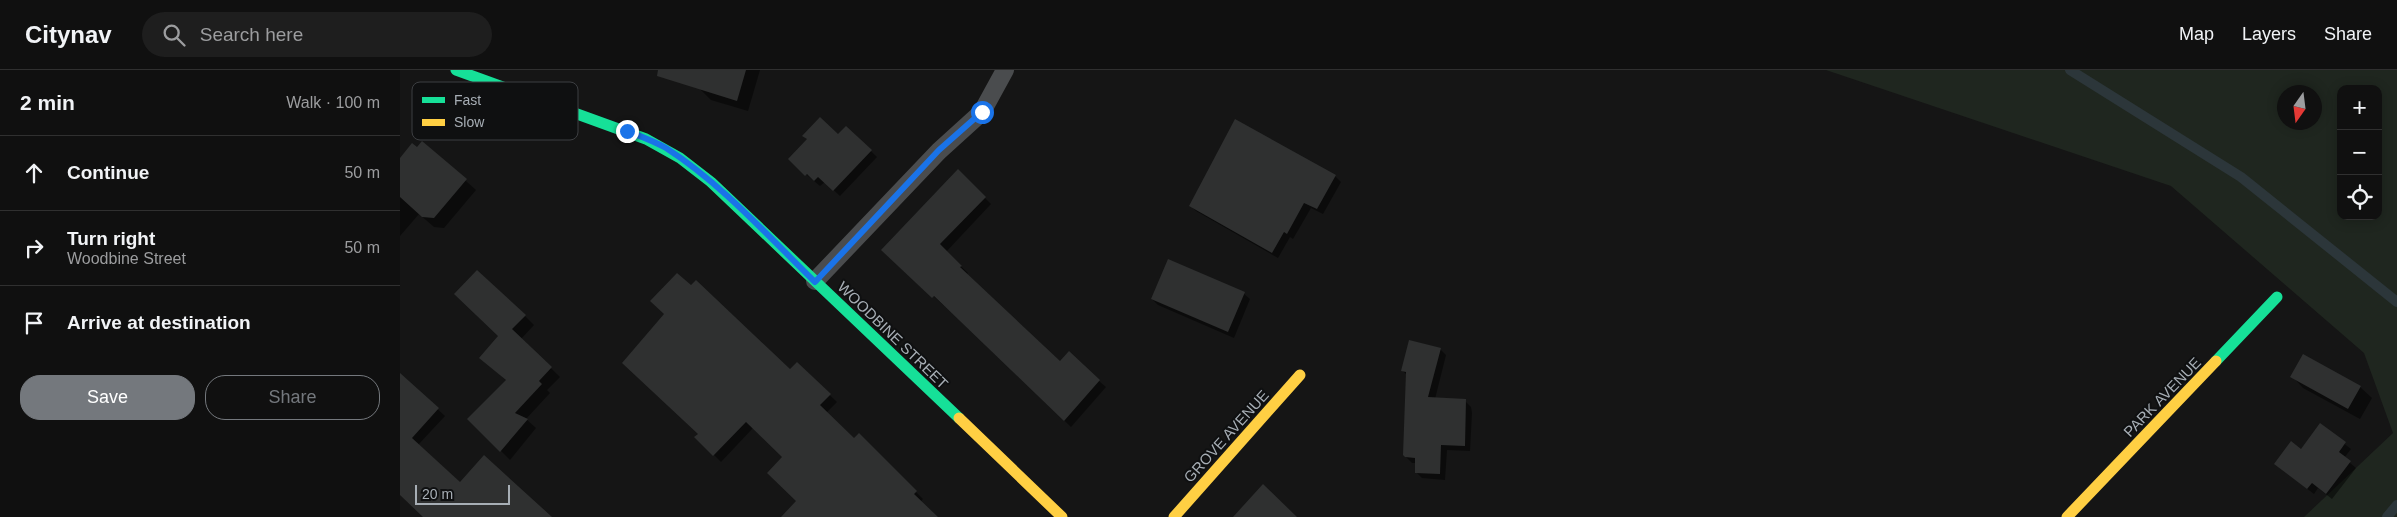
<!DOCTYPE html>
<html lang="en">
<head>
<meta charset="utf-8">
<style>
  body { margin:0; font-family:Arial,sans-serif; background:#1e1e1e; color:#f1f3f6 }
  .controls { position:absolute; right:15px; top:15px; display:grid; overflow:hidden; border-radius:10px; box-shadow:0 2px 12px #0003 }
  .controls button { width:45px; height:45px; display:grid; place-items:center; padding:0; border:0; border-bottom:1px solid #303030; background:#101010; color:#f1f3f6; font:25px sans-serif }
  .compass { position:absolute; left:1877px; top:15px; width:45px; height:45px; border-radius:50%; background:#101010; box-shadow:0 2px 12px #0003; rotate:194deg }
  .scale { position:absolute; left:15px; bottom:12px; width:95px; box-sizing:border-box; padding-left:5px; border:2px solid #a7aeb5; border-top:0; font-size:14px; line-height:18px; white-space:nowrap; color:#a7aeb5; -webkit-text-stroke:4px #0f1011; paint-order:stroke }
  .stop { position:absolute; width:15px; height:15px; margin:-11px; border:4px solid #1a73e8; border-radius:50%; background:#fff }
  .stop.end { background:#1a73e8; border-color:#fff; box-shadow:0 1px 5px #0008 }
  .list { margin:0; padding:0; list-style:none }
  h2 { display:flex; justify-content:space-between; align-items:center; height:65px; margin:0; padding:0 20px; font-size:21px }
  h2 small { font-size:16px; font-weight:400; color:#9c9d9f }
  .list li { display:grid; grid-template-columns:32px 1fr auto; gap:15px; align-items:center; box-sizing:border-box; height:75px; padding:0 20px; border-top:1px solid #303030 }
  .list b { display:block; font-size:19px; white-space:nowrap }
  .list p { margin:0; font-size:16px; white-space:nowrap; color:#9c9d9f }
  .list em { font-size:16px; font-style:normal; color:#9c9d9f }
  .actions { display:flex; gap:10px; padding:15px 20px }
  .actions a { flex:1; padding:11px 0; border:1px solid #74787d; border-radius:20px; text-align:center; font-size:18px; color:#74787d }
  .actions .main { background:#74787d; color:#fff }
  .icon { flex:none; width:28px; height:28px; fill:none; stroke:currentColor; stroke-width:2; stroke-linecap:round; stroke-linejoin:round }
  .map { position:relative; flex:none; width:1997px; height:447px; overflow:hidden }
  header { display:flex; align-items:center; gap:30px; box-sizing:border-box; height:70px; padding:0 25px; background:#101010; border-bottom:1px solid #303030 }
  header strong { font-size:24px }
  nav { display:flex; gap:28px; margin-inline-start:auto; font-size:18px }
  .search { width:350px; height:45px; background:#1e1e1e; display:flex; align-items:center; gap:12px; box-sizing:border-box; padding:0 18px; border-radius:28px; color:#9c9d9f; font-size:19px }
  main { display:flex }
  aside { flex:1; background:#101010 }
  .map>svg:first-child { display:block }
</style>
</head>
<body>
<header>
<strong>Citynav</strong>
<div class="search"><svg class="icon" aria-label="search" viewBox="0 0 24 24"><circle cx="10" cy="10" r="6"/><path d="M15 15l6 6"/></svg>Search here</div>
<nav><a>Map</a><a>Layers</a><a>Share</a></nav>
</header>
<main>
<aside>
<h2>2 min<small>Walk · 100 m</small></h2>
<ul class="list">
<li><svg class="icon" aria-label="ahead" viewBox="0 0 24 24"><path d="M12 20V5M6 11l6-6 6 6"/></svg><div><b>Continue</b></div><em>50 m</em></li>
<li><svg class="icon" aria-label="right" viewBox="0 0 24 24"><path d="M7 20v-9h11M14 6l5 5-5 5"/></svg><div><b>Turn right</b><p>Woodbine Street</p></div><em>50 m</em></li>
<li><svg class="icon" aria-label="arrive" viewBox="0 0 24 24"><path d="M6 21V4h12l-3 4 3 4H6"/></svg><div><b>Arrive at destination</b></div></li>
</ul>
<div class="actions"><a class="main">Save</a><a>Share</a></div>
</aside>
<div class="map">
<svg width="1997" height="447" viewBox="0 0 1997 447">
  <rect width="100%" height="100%" fill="#151515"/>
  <path fill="#1f261f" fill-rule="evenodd" d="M1426,0h571v447h-93l89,-84 -29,-80 -193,-167zM1941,19h37v127h-37zM1884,22h30v30h-30z"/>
  <path fill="#0007" d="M306,0h54l-12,41 -37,-11 -11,-11z
    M446,57l31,30 -37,39 -15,-14 -5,4 -25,-21 13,-25 30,-4z
    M22,72l54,48 -32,38 -10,-1 -15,-13 -19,22v-77l17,-10z
    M558,101l33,33 -45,48 22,21 -2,2 94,88 39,18 7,6 -35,40 -98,-95 -83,-75z
    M935,106l6,6 -18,32 -12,-6 -18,31 -3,-2 -12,21 -82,-47 -6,-6z
    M844,224l6,5 -16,39 -76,-33 -6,-6z
    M125,246l9,9 -13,14 39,38 -13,13 3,3 -24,26 10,9 -26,32 -41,-41 38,-38 -26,-24z
    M1040,279l6,6 -11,44 30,2 6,6 1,6 -2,38 -23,-1 -2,30 -23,-2 -6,-6v-9h-4l-8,-8 3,-80 -5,-5z
    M397,294l40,38 -11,11 28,27 5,-5 64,64 -3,3 17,15h-154l15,-16 -14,-44 -31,-29 -32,34 -25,-25 94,-66z
    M1892,306l68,11 12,11 -12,21 -57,-31z
    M9,313l36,33 -27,29 42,39 90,33h-125l-25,-23v-102z
    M1920,355l31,24 -7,9 12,10 -24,31 -14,-11 -4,6 -39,-30 26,-14z"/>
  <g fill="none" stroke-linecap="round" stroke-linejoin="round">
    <path stroke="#2c363a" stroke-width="10" d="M1670,0l171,107 156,125
      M1987,447l10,-12"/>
  </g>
  <path fill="#2f3030" d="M258,0h88l-9,31 -80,-25z
    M420,47l18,17 8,-8 26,24 -39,41 -15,-14 -4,4 -7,-7 -2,2 -17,-17 19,-20 -5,-3z
    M835,49l101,56 -19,34 -13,-6 -17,31 -3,-2 -12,21 -83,-47z
    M22,71l45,38 -33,39 -12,-1 -22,-20v-39l12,-15 5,4z
    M558,99l28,28 -46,47 22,22 -2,1 100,94 9,-10 31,29 -36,41 -130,-125 -2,2 -51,-48z
    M768,189l77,33 -17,40 -77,-33z
    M77,200l49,45 -14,14 40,38 -13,14 3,3 -27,29 13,6 -28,33 -33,-33 39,-39 -27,-22 19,-22 -44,-42z
    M277,203l14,12 5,-5 94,89 7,-7 34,32 -11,11 34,33 5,-5 58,58 -3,3 24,23h-157l15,-16 -29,-28 15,-16 -36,-35 -33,34 -19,-19 4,-3 -76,-71 42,-49 -14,-13z
    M1009,270l32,8 -13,49 38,2 -1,47 -24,-1 -1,29 -25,-1v-15l-10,-1 -2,-2 3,-83 -5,-1z
    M1903,284l58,32 -13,23 -58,-32z
    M0,303l39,35 -27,30 48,44 24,-27 68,62h-129l-23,-22z
    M1920,353l26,19 -7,10 12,9 -25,33 -14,-11 -5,6 -33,-25 17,-23 10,8z
    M863,414l34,33h-64z"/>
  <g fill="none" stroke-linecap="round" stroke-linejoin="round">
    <path stroke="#4a4c4e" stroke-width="18" d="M415,211l124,-130 43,-39 23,-42"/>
    <path stroke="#16e098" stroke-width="11" d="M56,0l190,69 34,19 31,24 248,236
      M1816,291l61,-64"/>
    <path stroke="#ffcf43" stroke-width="11" d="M559,348l103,99
      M774,447l126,-142
      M1667,447l149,-156"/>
  </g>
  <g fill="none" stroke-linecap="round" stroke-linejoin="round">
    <path stroke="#1a73e8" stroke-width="6" d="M227,61c13,5 27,10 39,17 56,36 102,88 149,134l124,-132 43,-38"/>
  </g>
  <g text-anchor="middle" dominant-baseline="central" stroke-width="4" stroke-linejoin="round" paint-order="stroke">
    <g font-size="15" fill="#a7aeb5" stroke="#0f1011">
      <text transform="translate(493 265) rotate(44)">WOODBINE STREET</text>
      <text transform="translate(1762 327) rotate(-46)">PARK AVENUE</text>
      <text transform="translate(826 366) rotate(-48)">GROVE AVENUE</text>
    </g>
  </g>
  <rect x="12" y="12" width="166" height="58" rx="8" fill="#0f1011" stroke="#3d3f42" stroke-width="1"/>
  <rect x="22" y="27" width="23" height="6" fill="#16e098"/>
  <rect x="22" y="49" width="23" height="7" fill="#ffcf43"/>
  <g font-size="14" fill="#a7aeb5">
    <text x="54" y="35">Fast</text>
    <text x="54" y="57">Slow</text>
  </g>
</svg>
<div class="controls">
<button>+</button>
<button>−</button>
<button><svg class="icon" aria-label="locate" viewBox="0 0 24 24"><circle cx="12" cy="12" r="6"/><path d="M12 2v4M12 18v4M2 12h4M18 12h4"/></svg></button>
</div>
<svg class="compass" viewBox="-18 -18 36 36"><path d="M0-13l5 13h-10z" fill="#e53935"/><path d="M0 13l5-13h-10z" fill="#9c9d9f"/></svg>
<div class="scale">20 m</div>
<div class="stop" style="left:582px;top:42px"></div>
<div class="stop end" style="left:227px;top:61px"></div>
</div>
</main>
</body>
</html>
